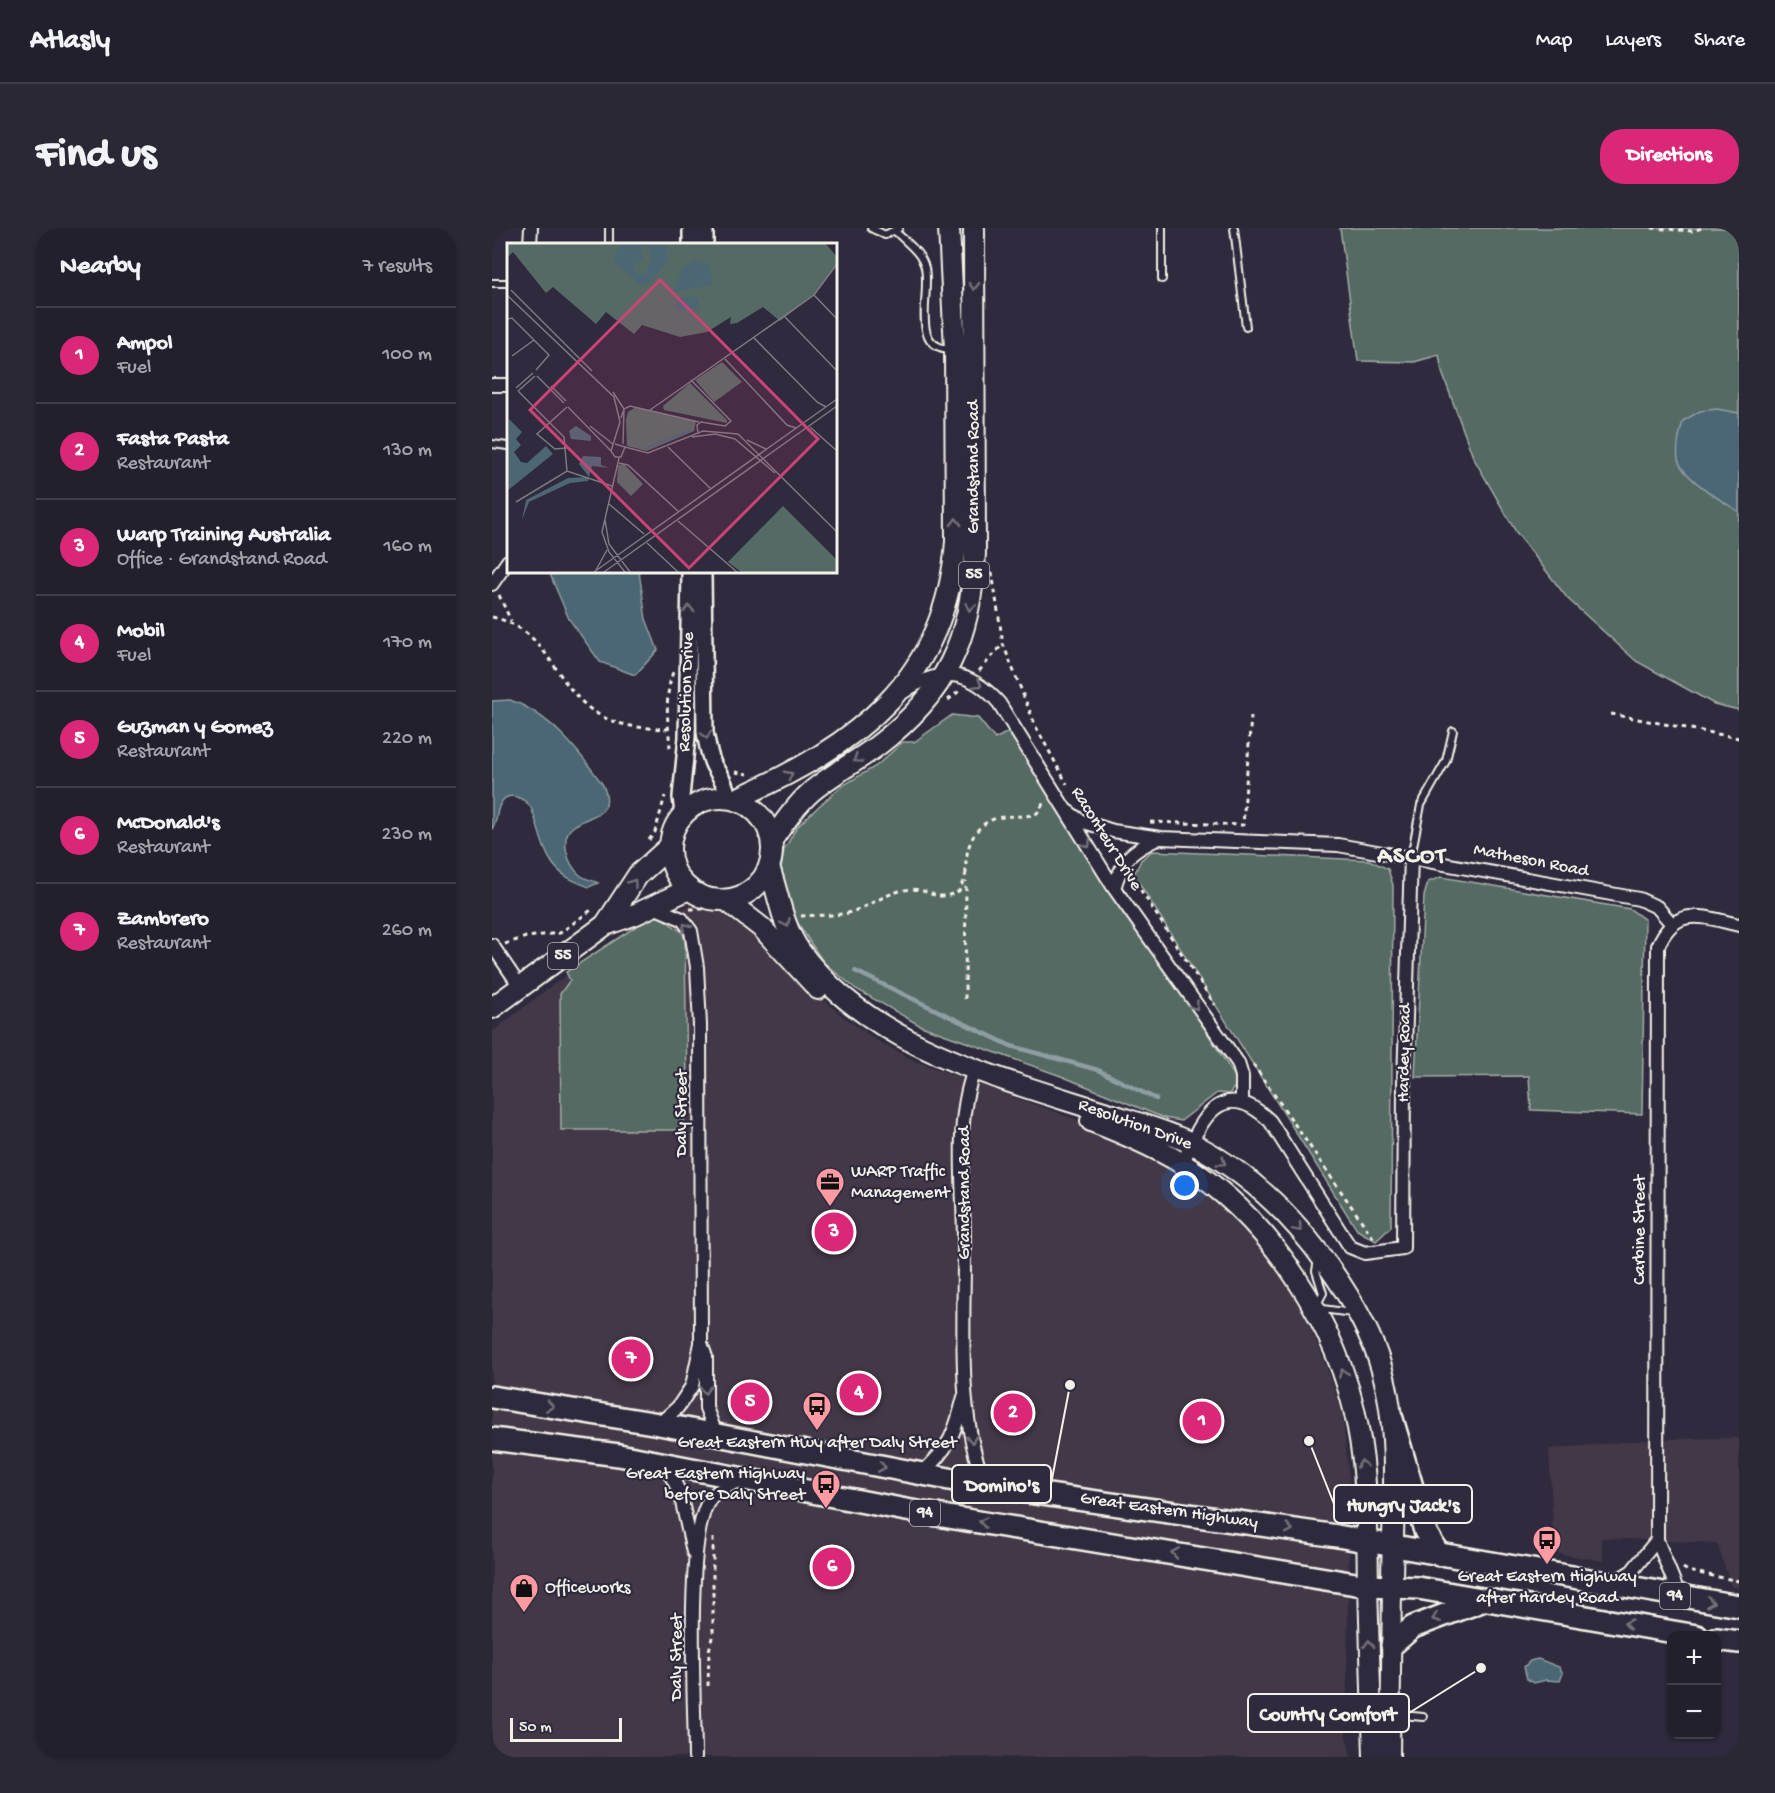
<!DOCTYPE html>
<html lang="en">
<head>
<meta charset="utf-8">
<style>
  body { margin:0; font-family:"Gochi Hand",sans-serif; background:#2b2836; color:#f1f3f6 }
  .controls { position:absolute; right:18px; bottom:18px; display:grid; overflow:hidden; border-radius:12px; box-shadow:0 2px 4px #0004 }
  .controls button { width:54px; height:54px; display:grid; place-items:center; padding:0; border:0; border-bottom:2px solid #403e4a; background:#23202e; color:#f1f3f6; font:30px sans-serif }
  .scale { position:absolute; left:18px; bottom:15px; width:112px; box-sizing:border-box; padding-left:6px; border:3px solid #f4f1e8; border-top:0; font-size:16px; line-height:21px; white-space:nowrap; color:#f4f1e8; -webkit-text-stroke:4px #2f2a3d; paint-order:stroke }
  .you { position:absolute; left:693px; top:958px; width:21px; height:21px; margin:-15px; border:4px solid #fff; border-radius:50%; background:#1a73e8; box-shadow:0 0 0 9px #1a73e833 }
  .badge { display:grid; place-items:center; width:39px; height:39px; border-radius:50%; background:#db2777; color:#fff; font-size:20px; font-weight:700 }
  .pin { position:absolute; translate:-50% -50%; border:3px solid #fff; box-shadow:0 2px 6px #0006 }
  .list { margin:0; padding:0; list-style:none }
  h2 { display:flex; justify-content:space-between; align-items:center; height:78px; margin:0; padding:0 24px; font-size:26px }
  h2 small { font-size:20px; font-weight:400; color:#a3a3aa }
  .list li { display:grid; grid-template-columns:39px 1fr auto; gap:18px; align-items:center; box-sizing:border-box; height:96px; padding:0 24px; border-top:2px solid #403e4a }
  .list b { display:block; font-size:22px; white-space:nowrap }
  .list p { margin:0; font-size:20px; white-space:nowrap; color:#a3a3aa }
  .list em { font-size:20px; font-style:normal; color:#a3a3aa }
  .map { position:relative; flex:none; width:1247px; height:1529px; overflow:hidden; border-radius:24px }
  header { display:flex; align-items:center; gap:36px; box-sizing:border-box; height:84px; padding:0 30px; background:#23202e; border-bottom:2px solid #403e4a }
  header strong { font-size:28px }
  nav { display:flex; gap:33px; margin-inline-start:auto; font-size:21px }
  .intro { display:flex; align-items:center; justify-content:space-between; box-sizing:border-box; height:144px; padding:0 36px }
  h1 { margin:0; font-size:42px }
  .button { padding:15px 27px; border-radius:24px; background:#db2777; color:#fff; font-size:21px; font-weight:700 }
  main { display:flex; gap:36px; padding:0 36px }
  aside { flex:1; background:#23202e; border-radius:24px; box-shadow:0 2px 4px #0004 }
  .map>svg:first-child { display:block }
</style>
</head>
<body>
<header>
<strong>Atlasly</strong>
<nav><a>Map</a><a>Layers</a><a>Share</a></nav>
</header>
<div class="intro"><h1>Find us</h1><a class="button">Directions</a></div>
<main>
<aside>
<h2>Nearby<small>7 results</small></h2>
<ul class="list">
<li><span class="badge">1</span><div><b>Ampol</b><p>Fuel</p></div><em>100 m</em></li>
<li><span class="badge">2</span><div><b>Fasta Pasta</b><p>Restaurant</p></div><em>130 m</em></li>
<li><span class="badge">3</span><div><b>Warp Training Australia</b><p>Office · Grandstand Road</p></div><em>160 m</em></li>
<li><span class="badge">4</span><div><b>Mobil</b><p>Fuel</p></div><em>170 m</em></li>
<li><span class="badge">5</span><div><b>Guzman y Gomez</b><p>Restaurant</p></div><em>220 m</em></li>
<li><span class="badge">6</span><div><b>McDonald's</b><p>Restaurant</p></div><em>230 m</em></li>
<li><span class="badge">7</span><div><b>Zambrero</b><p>Restaurant</p></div><em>260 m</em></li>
</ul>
</aside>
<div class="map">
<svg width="1247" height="1529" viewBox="0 0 1247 1529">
  <rect width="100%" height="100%" fill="#2f2a3d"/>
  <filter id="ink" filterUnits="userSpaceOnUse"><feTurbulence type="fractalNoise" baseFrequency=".0167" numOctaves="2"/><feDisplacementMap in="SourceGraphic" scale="12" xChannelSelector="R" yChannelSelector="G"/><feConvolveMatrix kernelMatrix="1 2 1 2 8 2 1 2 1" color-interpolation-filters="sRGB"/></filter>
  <g filter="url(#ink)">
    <path fill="#423946" d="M203,677l31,2 22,14 45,51 47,42 36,26 39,21 157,57 86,35 43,34 52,47 43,60 28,66 18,52 8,74 -4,249 5,22h-859v-725l63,-49 106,-68z
      M1247,1210v150l-8,-2 -14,-43 -116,-5 3,23 -50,-8 -5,-104 109,-10z"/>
    <path fill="#556a64" stroke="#a4aea6" stroke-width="1.5" d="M848,0h399v482l-25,-6 -78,-43 -68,-62 -52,-67 -43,-75 -31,-85 -3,-17 -25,7 -56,-1z
      M460,487l26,3 17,21 20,-11 219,347 3,9 -8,10 -12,-1 -36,28 -17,-3 -103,-42 -140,-50 -65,-37 -33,-27 -31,-48 -11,-46 3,-18 13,-23 22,-21 23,-20 34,-20 27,-24h11z
      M660,623l217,9 19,9 5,16 -2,342 -15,14 -19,-11 -223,-355 7,-15z
      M949,649l189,32 15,11 -3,194 -111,-4 -2,-34 -114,1 9,-181 4,-14z
      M167,688l23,16 3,8 2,149 -3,36 -7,5h-116l-1,-136 10,-14 -4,-8 83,-54z"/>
    <path fill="#4c6674" stroke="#8f9ea2" stroke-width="1.5" d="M1225,181l22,4v99c-16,-11 -57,-34 -61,-53 -2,-13 2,-26 5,-38l17,-10z
      M57,344h90l7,47 12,31 -23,25 -35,-13 -31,-43z
      M18,472c40,14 69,51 93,85 13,31 -11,28 -29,41 -16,11 -6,39 6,49 5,4 12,5 18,8l-9,4c-15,-6 -29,-11 -38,-26 -11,-16 -12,-36 -20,-53 -4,-8 -20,-17 -28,-8 -8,8 -4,20 -11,29v-128z
      M1046,1431l21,8 4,6 -3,8 -14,-1 -12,3 -7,-4 -3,-12 6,-6z"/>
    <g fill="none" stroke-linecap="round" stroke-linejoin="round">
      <path stroke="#8f9ea2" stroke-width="4.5" d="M363,743l156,75 87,24 58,29"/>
      <g stroke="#f4f1e8" stroke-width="10">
        <path id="service" d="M379,0l14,7 14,-7
          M670,0v51
          M742,0l12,99
          M404,4c10,10 26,21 29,36 6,28 -16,81 27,81
          M117,16v-16
          M0,55h16
          M0,216l16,2
          M919,629l10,-52 25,-44 7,-30
          M826,1031l-2,12 7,22 -8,15 37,5
          M900,1486l31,3"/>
      </g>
      <g stroke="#f4f1e8" stroke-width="16">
        <path id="minor" d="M38,16l1,-16
          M0,157h16
          M0,356l16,-23
          M412,464c36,-25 65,-23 95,11l115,185 124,175 4,13v26
          M574,582l15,11 32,10 48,7 177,7 301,54 18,8 15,17
          M622,660c9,-30 17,-37 45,-50
          M159,678l31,13 9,12 6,36 3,58 1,318 -9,43 -14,21 -19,17
          M0,717l29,43
          M483,840c-21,52 -11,118 -11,173 1,75 -9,176 22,245
          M691,936c16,-44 39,-89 87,-43l80,126 15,6 38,-5 1,-166 7,-225
          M209,1115l5,14v51l11,28
          M173,1236l15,29 13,59
          M428,1246c29,-24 35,-41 44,-77
          M1119,1356l21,-13 25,-31
          M1188,1369l-23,-57 1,-594c18,-42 45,-29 81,-21
          M203,1529c0,-51 -11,-222 15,-258 6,-9 22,-14 31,-20"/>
      </g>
      <g stroke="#f4f1e8" stroke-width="20">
        <path id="tertiary" d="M199,16v-16
          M213,16v-16
          M211,344l2,160c2,11 4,24 9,34 7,12 12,18 14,32
          M191,585l-2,-16 6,-60 3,-165"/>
      </g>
      <g stroke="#f4f1e8" stroke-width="22">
        <path id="secondary" d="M876,1358l5,171
          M898,1529l2,-171"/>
      </g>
      <g stroke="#f4f1e8" stroke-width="24">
        <path id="primary" d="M178 621a51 51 0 1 1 102 0a51 51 0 1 1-102 0Z
          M244,571c120,-54 210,-117 220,-258l-1,-192 -6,-121
          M280,612c12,-17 24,-35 40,-49 20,-17 44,-29 65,-45 70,-53 94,-107 98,-193l-1,-325
          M277,639c10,28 13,59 31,84 69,95 198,127 304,161 29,10 61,18 89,32 54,28 98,70 133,119 24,33 45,68 56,107 19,65 10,149 10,216
          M234,672l36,28 56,61
          M113,697l33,-50 31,-28
          M0,780l113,-83 31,-11 53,-25
          M599,893c31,12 62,25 90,42 89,54 158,163 177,265 10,51 9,106 10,158"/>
      </g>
      <g stroke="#f4f1e8" stroke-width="26">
        <path id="trunk" d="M0,1169l167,27 327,62 351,50 402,70
          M900,1191l33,112 14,24
          M0,1211l127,16 287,55 462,76 50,2 279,48
          M1224,1411l23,3
          M900,1417l21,-18 71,-27"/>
      </g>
      <path stroke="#f4f1e8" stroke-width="3" stroke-dasharray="4.5 4.5" stroke-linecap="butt" d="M1160,0l40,3 10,-3
        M500,344l11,72 33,83 31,57
        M7,367l12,26
        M0,389c56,12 61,65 101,94 23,16 49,17 75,18
        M487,443l24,-27
        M456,472l14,-11
        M1119,486l128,24
        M178,520c-2,-27 -6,-50 3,-76
        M243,544l13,2
        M658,594l93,3 8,-109
        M157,612l6,-8 10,-36
        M474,646c-2,-25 8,-54 37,-57 10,-2 26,1 34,-4 4,-3 5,-8 7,-12
        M639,647l84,130
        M198,681h21
        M309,688c15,-1 33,0 47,-3 20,-6 38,-20 57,-23 24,-5 27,15 54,1l7,-17
        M13,716l21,-7 34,-4 34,-25
        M473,771l1,-118
        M761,836l121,175
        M1191,1340l5,3 51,10
        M216,1458l1,-35 4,-18v-96"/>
      <use href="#service" stroke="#2f2a3d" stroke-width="6"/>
      <use href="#minor" stroke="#2f2a3d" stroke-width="12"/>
      <use href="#tertiary" stroke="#2f2a3d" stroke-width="15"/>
      <use href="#secondary" stroke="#2f2a3d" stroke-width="18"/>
      <use href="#primary" stroke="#2f2a3d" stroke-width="20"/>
      <use href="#trunk" stroke="#2f2a3d" stroke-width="21"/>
    </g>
    <defs><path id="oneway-chevron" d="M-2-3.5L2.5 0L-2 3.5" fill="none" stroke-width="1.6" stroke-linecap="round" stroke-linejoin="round" transform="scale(1.5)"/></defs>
    <g stroke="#747079">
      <use href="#oneway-chevron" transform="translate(482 58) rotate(90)"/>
      <use href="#oneway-chevron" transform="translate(464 294) rotate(-90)"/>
      <use href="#oneway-chevron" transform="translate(478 379) rotate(102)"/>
      <use href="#oneway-chevron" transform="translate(197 381) rotate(-90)"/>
      <use href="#oneway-chevron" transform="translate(486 456) rotate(32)"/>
      <use href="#oneway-chevron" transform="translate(214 507) rotate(82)"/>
      <use href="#oneway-chevron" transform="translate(365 531) rotate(145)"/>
      <use href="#oneway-chevron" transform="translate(297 547) rotate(-28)"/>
      <use href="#oneway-chevron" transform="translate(595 616) rotate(58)"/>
      <use href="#oneway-chevron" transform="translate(141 655) rotate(-55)"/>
      <use href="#oneway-chevron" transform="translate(294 695) rotate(65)"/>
      <use href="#oneway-chevron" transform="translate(194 699) rotate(-124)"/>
      <use href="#oneway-chevron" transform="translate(703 778) rotate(54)"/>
      <use href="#oneway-chevron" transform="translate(730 934) rotate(34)"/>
      <use href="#oneway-chevron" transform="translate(806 1000) rotate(49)"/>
      <use href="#oneway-chevron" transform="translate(851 1145) rotate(-110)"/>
      <use href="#oneway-chevron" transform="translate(213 1162) rotate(88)"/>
      <use href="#oneway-chevron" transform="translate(58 1178) rotate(9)"/>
      <use href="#oneway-chevron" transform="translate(480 1211) rotate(82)"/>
      <use href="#oneway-chevron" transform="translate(870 1236) rotate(-95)"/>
      <use href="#oneway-chevron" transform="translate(390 1239) rotate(10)"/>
      <use href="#oneway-chevron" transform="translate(491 1294) rotate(-171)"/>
      <use href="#oneway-chevron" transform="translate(797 1301) rotate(9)"/>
      <use href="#oneway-chevron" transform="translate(683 1325) rotate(-171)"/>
      <use href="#oneway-chevron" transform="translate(1218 1374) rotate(9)"/>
      <use href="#oneway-chevron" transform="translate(944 1390) rotate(159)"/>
      <use href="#oneway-chevron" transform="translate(1136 1396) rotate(-171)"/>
      <use href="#oneway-chevron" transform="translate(877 1416) rotate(-91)"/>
    </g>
  </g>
  <defs>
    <g id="office-pin" transform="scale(1.5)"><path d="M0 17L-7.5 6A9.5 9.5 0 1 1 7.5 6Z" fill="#ff9aa2" stroke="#2f2a3d"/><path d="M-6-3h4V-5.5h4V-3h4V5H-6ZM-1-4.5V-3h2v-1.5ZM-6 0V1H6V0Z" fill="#111"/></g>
    <g id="bus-pin" transform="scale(1.5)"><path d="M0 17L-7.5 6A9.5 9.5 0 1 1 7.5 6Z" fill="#ff9aa2" stroke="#2f2a3d"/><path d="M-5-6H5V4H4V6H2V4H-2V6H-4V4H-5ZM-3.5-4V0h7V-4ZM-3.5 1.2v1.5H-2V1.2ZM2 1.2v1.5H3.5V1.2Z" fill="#111"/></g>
    <g id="shop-pin" transform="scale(1.5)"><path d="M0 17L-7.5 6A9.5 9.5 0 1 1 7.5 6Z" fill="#ff9aa2" stroke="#2f2a3d"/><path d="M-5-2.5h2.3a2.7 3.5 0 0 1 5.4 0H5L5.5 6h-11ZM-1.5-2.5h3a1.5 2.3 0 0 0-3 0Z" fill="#111"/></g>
  </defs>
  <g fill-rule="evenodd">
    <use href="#office-pin" x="338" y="954"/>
    <use href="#bus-pin" x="325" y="1178"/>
    <use href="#bus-pin" x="334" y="1256"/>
    <use href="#bus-pin" x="1055" y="1312"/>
    <use href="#shop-pin" x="32" y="1360"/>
  </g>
  <g text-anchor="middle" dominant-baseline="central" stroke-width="4.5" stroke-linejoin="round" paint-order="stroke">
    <g fill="#2f2a3d" stroke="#b9b5b5" stroke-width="1.5">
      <rect x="467" y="334" width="30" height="26" rx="4.5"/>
      <rect x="56" y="715" width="30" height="26" rx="4.5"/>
      <rect x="418" y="1272" width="30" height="26" rx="4.5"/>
      <rect x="1168" y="1355" width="30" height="26" rx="4.5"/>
    </g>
    <g font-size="16" font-weight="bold" fill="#f4f1e8">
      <text x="482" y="347">55</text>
      <text x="71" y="728">55</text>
      <text x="433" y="1285">94</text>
      <text x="1183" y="1368">94</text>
    </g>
    <g font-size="18" fill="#f4f1e8" stroke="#2f2a3d">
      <text transform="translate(482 239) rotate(-90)">Grandstand Road</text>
      <text transform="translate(195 464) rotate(-88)">Resolution Drive</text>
      <text transform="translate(614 611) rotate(58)">Raconteur Drive</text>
      <text transform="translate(1039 633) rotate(11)">Matheson Road</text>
      <text transform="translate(913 825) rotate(-89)">Hardey Road</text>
      <text transform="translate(190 885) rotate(-90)">Daly Street</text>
      <text transform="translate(643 897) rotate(20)">Resolution Drive</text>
      <text transform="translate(473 965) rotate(-90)">Grandstand Road</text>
      <text transform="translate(1148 1002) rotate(-90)">Carbine Street</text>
      <text transform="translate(677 1283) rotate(8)">Great Eastern Highway</text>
      <text transform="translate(185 1429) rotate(-90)">Daly Street</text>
    </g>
    <g font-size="18" fill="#f4f1e8" stroke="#2f2a3d" text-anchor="start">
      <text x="359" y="944">WARP Traffic<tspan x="359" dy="21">Management</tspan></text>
      <text x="325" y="1215" text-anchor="middle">Great Eastern Hwy after Daly Street</text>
      <text x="313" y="1246" text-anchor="end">Great Eastern Highway<tspan x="313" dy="21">before Daly Street</tspan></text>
      <text x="1055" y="1349" text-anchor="middle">Great Eastern Highway<tspan x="1055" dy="21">after Hardey Road</tspan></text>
      <text x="53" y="1360">Officeworks</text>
    </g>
    <g font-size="24" font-weight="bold" letter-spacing="1.5" fill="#f4f1e8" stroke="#2f2a3d">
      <text x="920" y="629">ASCOT</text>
    </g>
  </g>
  <g transform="translate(15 15)">
    <rect width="330" height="330" fill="#2f2a3d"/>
    <path d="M0,1h319l11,13v7l-23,31 -34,26 -17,-14 -26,16 -7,1 1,-7 -24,15 -27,5 -38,-12 -8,9 -28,-22 -10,12 -43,-37 -7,6 -33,-41 -6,6zM215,119l20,20 -28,20 -19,-22zM183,140l37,37v3l-63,-13 -1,-4zM129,164l60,14 -2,10 -47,20 -20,-5 -1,-26 2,-8zM117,221l19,20 -12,12 -14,-14 1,-17zM276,263l54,54v12h-96l-13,-10z" fill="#556a64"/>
    <path d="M114,1h45l2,15 -15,21 -11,6 -27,-23 -1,-7zM141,3l4,13 -7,15h-9l-3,-9 10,-5 -1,-13zM188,17l15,5 2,20 -38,7 8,-24zM187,53l5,5 -1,6 -18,4 -6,-5 5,-7zM2,176l13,13 -6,7 5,6 -7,7 7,10 6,1 19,-17 7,8 -46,37zM69,183l15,10v5l-20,-2 -2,-8zM76,213l18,1v8l8,3 -17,-2 -4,15 -18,2 -41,19 -7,18 4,-20 42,-22 21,-1 -10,-13z" fill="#4c6674" fill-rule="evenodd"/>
    <path fill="none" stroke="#4c6674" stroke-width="3" d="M138,206l45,-18"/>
    <path fill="none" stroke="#7e7a81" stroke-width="1.5" d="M4,47l81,81M0,52l107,102 6,25 -9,29 4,6h6l4,-10 -10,-3M307,52l23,24M278,74l52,54M0,76l5,-1 37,37 -13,15M247,95l63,64 9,5M5,113l22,-16M218,116l62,66 9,3M30,133l27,27M184,137l40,41 -6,5 -24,-4 -4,3 1,8M44,143l15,15M9,145l17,-15M11,148l46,46 3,34M11,148l17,-15M106,149l11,17 -1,35M60,164l-30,27 18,15 12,-1M61,164l43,44M143,167l164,-115 23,-31M114,175l3,-9 6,-3 69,16M83,183l23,18M303,184l27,24M185,194l23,-3 20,5 40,34M240,197l19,9M118,204l23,6 55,-22 35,3 99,98M161,204l43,42M112,215l-17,74 7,20 16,20M112,220l9,2 51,47M9,259l51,-31 45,15M102,261l35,30M98,277l4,24 21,28M171,278l59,51M140,300l31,29M89,327l11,-20M87,329l243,-173M97,329l233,-166"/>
    <path fill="#cc4377" fill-opacity="0.15" stroke="#cc4377" stroke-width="3" d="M153,37l158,159 -129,129 -159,-158z"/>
    <rect width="330" height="330" fill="none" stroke="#f4f1e8" stroke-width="3"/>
  </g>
  <path fill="none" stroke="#f4f1e8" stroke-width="2" d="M578 1157L559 1256M817 1213L842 1276M989 1440L917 1485"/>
  <g fill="#f4f1e8" stroke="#2f2a3d" stroke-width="2">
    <circle cx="578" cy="1157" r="6"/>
    <circle cx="817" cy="1213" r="6"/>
    <circle cx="989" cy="1440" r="6"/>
  </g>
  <g fill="#2f2a3d" stroke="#f4f1e8" stroke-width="2">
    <rect x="460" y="1237" width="99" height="38" rx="6"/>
    <rect x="842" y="1257" width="138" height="38" rx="6"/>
    <rect x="756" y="1466" width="161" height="38" rx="6"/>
  </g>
  <g font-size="20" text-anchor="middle" font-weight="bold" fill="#f4f1e8">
    <text x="510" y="1263">Domino's</text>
    <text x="911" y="1283">Hungry Jack's</text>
    <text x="836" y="1492">Country Comfort</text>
  </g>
</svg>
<div class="controls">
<button>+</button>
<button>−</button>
</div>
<div class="scale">50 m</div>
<div class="you"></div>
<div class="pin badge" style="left:710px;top:1193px">1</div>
<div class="pin badge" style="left:521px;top:1185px">2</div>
<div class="pin badge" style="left:342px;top:1004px">3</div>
<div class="pin badge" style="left:367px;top:1165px">4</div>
<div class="pin badge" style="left:258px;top:1174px">5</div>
<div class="pin badge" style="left:340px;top:1339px">6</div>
<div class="pin badge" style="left:139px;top:1131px">7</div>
</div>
</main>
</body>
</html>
